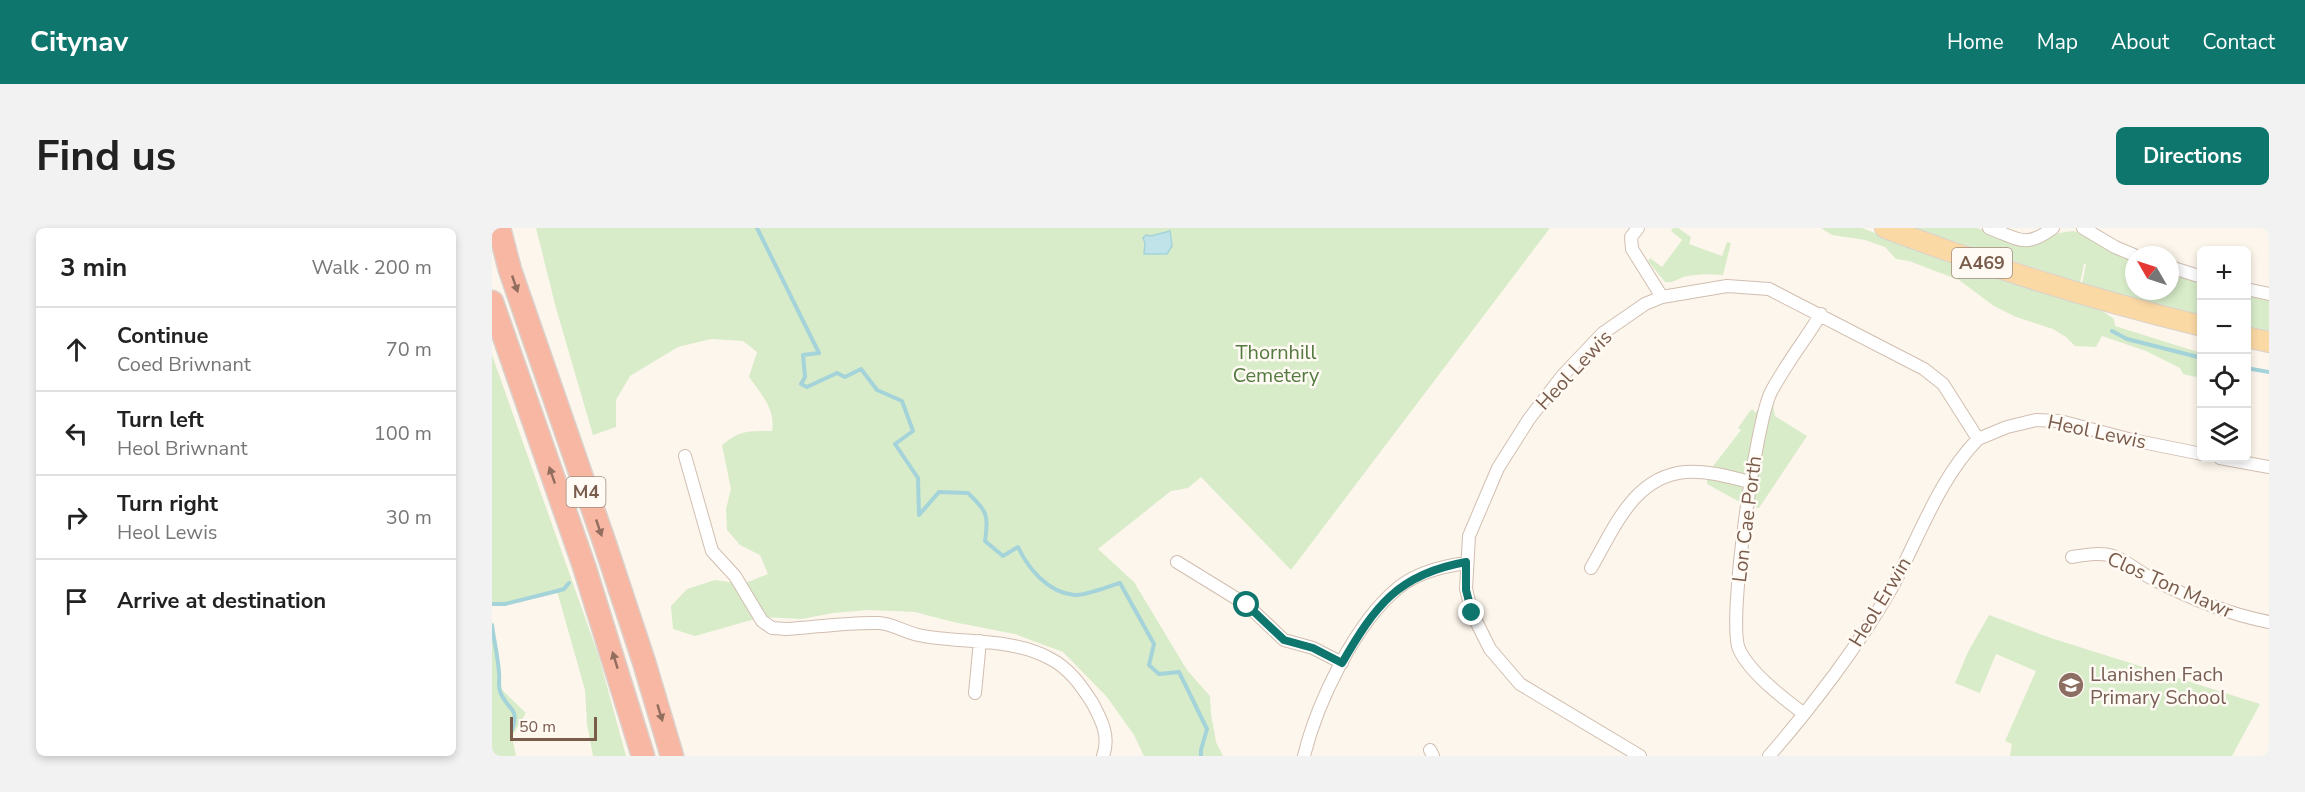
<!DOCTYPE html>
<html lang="en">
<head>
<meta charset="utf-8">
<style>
  body { margin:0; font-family:"Nunito Sans",sans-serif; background:#f2f2f2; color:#222 }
  .controls { position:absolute; right:18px; top:18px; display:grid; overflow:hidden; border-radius:9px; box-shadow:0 3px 9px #0003 }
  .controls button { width:54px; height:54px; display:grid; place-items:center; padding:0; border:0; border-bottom:2px solid #e0e0e0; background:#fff; color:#222; font:30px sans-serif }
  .compass { position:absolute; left:1633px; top:18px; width:54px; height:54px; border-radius:50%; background:#fff; box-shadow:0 3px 9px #0003; rotate:309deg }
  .scale { position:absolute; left:18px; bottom:15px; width:87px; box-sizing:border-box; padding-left:6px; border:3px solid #7a5c4d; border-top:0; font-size:16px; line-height:21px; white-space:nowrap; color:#7a5c4d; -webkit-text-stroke:4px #fffaf3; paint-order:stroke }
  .stop { position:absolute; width:18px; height:18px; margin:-14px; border:4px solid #0f766e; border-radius:50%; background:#fff }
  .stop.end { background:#0f766e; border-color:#fff; box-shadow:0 2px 6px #0008 }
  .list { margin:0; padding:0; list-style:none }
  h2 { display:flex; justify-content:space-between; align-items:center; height:78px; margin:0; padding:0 24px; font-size:26px }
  h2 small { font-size:20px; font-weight:400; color:#767676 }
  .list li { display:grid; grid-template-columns:39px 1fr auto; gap:18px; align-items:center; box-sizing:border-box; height:84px; padding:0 24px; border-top:2px solid #e0e0e0 }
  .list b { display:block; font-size:22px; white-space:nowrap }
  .list p { margin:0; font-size:20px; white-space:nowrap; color:#767676 }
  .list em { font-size:20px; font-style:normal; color:#767676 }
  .icon { flex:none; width:33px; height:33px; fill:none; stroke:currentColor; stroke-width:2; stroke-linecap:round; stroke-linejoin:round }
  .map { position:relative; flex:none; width:1777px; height:528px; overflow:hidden; border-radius:9px }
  header { display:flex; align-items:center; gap:36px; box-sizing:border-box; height:84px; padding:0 30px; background:#0f766e; color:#fff }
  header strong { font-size:28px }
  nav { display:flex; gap:33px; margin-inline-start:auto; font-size:21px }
  .intro { display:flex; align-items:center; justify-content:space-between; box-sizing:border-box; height:144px; padding:0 36px }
  h1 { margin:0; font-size:42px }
  .button { padding:15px 27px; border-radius:9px; background:#0f766e; color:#fff; font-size:21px; font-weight:700 }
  main { display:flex; gap:36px; padding:0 36px }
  aside { flex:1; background:#fff; border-radius:9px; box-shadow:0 3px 9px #0003 }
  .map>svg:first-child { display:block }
</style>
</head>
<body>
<header>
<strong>Citynav</strong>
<nav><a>Home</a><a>Map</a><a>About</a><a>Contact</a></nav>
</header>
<div class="intro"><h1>Find us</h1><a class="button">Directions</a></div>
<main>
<aside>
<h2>3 min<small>Walk · 200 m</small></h2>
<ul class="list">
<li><svg class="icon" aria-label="ahead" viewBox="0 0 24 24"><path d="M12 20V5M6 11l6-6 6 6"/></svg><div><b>Continue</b><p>Coed Briwnant</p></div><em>70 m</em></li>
<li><svg class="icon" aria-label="left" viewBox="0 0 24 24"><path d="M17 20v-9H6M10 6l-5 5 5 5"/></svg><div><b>Turn left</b><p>Heol Briwnant</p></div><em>100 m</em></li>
<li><svg class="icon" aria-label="right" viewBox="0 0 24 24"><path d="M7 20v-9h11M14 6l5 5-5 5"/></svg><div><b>Turn right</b><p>Heol Lewis</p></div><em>30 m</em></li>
<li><svg class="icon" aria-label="arrive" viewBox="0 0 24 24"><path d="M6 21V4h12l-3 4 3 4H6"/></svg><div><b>Arrive at destination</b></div></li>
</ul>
</aside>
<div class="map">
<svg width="1777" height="528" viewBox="0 0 1777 528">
  <rect width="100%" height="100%" fill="#fdf6ec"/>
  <path fill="#d8ecc9" d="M44,0h1014l-259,342 -90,-93 -13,11 -17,3 -73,58 36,33 53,88 23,26 1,18 5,28 7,14h-79l-10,-21 -27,-38 -44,-45 -48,-18 -62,-12 -38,-10 -46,-2 -36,3 -31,6 -40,-2 -67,19 -22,-7 -2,-23 16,-17 28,-9 28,4 25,-10 -8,-19 -20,-10 -13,-15 -1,-21 5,-20 -9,-44c18,-15 27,-14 50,-14 4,-21 -11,-37 -23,-54l8,-25 -14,-11 -32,-2 -33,8 -48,29 -14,24v27l-23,8 -37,-127z
    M1181,0h5l13,9 -2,7 33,12 5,-14 4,1 -8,32c-12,-1 -24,-1 -35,1 -9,1 -14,8 -23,6l-17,-21 2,-3 12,9 20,-27 -11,-9z
    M1329,0h41l36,14 200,66 16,11 1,7 86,27v20l-5,4 -13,-3 -3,-6 -34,-17 -44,-15 -6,11 -21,-1 -9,-9 -13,-8 -37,-12 -22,-11 -35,-26 -50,-19 -13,-2 -11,-12 -20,-7 -33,-5z
    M1420,0h65l48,17 14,-1 3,-6c16,-3 25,-10 40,-5l52,24v34h36v-27l31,11v46l-23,-5 -2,-7 -14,-4 -3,5 -180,-56 141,41 -38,-11 4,-20h-2l-4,19z
    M1754,59l23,10v38l-8,-6 -14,-3z
    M0,127l107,302 27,99h-33l-6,-32 -2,-34 -28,-99 -52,13h-13z
    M1279,165l4,23 32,20 -48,72 -12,-2 -40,-22v-10l34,-44 -3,-2 12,-17 3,-2 2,4z
    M1497,387l62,23 209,66 -28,52h-222l2,-12 -7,-3 31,-70 -40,-17 -16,39 -25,-10 13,-31z
    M0,397l8,51 -2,10 28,27 -14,23 4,20h-24z"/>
  <path fill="#bfe3e8" stroke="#a5d3da" stroke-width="1.5" d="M678,3l2,15 -5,8h-23l1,-11 -2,-5 3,-3 5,1z"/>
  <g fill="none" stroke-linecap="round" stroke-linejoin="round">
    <path stroke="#a5d3da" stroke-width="4" d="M265,0l62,125 -16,2 2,22 -4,7 6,3 30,-14 8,4 16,-8 16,21 25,11 11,30 -18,13 23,34 1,37 20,-23 29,1c19,18 21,22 17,48l18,15 15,-9c10,21 29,45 56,48 11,1 35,-9 46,-12l34,61 -5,21 10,9 20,-2 28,57 -6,21v6
      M1620,103l15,8 75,19
      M1754,140l23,4
      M0,376h13l52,-13 7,-2 5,-6
      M0,397c2,16 6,32 7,48 1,8 -2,15 3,23 9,16 17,13 10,34"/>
    <g stroke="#d1beb0" stroke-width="14">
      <path id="street" d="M1146,0l-7,9 1,12 30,48
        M1497,0c30,11 36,21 64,0
        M1591,0l32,19 19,8
        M1678,39l32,10
        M1754,61l23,5
        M193,228l27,95 23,25 27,45 10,7 15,1c30,-2 62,-7 92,-6 14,1 26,9 39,12 43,9 92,2 131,23 20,10 32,27 44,46 9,17 17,33 10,52
        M1728,230l49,9
        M1580,329c13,-2 28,-5 41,-1 14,5 27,17 40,23 38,20 74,35 116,43
        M685,334l70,43 37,35 29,8 29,15
        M1099,340c23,-39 42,-91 94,-96 21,-2 45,5 65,10
        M483,465l5,-52
        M1311,485c-20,-15 -54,-41 -64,-64 -12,-27 17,-228 32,-257 14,-27 34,-52 50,-78
        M938,522l3,6
        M812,528c13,-53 51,-133 94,-168 18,-15 46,-22 68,-25
        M1148,528l-120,-72 -30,-35 -18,-36 -6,-24 3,-53 29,-68 31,-49 34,-44 40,-42 42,-29 17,-7 65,-11 42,3 155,80 19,15 35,55 29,-12 29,-7 24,1 72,19 70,14
        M1277,528c42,-48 90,-111 122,-167 28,-50 46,-108 87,-150"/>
    </g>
    <g stroke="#dad1cd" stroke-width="22">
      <path id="primary" d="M1393,0c104,39 209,72 317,98
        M1754,109l23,5"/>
    </g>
    <g stroke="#dad1cd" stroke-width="25">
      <path id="highway" d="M7,0l11,42 95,274 39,118 28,94
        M0,74l92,264 59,190"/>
    </g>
    <use href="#street" stroke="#fff" stroke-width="12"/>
    <use href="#primary" stroke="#fbd9a5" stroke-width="20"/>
    <use href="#highway" stroke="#f7b7a3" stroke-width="22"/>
  </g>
  <defs><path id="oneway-solid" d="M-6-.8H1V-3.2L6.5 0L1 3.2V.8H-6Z" transform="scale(1.5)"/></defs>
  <g fill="#936e5e">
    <use href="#oneway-solid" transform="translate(23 56) rotate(71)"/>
    <use href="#oneway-solid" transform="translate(60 247) rotate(-109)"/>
    <use href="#oneway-solid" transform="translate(107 300) rotate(71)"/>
    <use href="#oneway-solid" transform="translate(123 432) rotate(-107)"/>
    <use href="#oneway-solid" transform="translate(168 485) rotate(73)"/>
  </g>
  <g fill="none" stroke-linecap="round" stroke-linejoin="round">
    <path stroke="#0f766e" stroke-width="8" d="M755,377l37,35 29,8 29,15c33,-57 56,-89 124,-101v28l6,23"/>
  </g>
  <defs>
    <g id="school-disc" transform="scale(1.35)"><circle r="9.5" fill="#8d6e63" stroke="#fffaf3"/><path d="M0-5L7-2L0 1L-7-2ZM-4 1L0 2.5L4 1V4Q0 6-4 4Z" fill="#fff"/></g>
  </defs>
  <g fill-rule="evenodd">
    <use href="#school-disc" x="1579" y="457"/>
  </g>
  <g text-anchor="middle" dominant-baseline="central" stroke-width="5" stroke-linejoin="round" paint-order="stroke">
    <g fill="#fffaf3" stroke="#a28b7f" stroke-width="1.5">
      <rect x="1460" y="20" width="60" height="30" rx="4.5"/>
      <rect x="74.5" y="249" width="39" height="30" rx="4.5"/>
    </g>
    <g font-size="18" font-weight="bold" fill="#7a5c4d">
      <text x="1490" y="35">A469</text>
      <text x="94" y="264">M4</text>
    </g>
    <g font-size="20" fill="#537a41" stroke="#fffaf3">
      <text x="784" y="124">Thornhill<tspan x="784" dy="23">Cemetery</tspan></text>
    </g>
    <g font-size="20" fill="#7a5c4d" stroke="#fffaf3">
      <text transform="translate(1082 142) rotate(-47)">Heol Lewis</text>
      <text transform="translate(1605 204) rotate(12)">Heol Lewis</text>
      <text transform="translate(1255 291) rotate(-83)">Lon Cae Porth</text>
      <text transform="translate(1678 357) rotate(24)">Clos Ton Mawr</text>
      <text transform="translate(1388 374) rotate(-59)">Heol Erwin</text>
    </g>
    <g font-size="20" fill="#785e54" stroke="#fffaf3" text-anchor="start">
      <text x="1598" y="446">Llanishen Fach<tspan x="1598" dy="23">Primary School</tspan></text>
    </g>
  </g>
</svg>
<div class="controls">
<button>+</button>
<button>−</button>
<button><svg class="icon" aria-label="locate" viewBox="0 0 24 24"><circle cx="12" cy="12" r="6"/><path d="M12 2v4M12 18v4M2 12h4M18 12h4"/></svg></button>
<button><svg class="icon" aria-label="layers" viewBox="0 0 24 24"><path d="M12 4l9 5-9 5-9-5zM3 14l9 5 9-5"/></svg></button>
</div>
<svg class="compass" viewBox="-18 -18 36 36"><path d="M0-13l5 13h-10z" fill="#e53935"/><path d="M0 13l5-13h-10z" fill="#767676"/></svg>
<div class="scale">50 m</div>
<div class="stop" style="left:755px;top:377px"></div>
<div class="stop end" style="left:980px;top:385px"></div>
</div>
</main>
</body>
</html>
